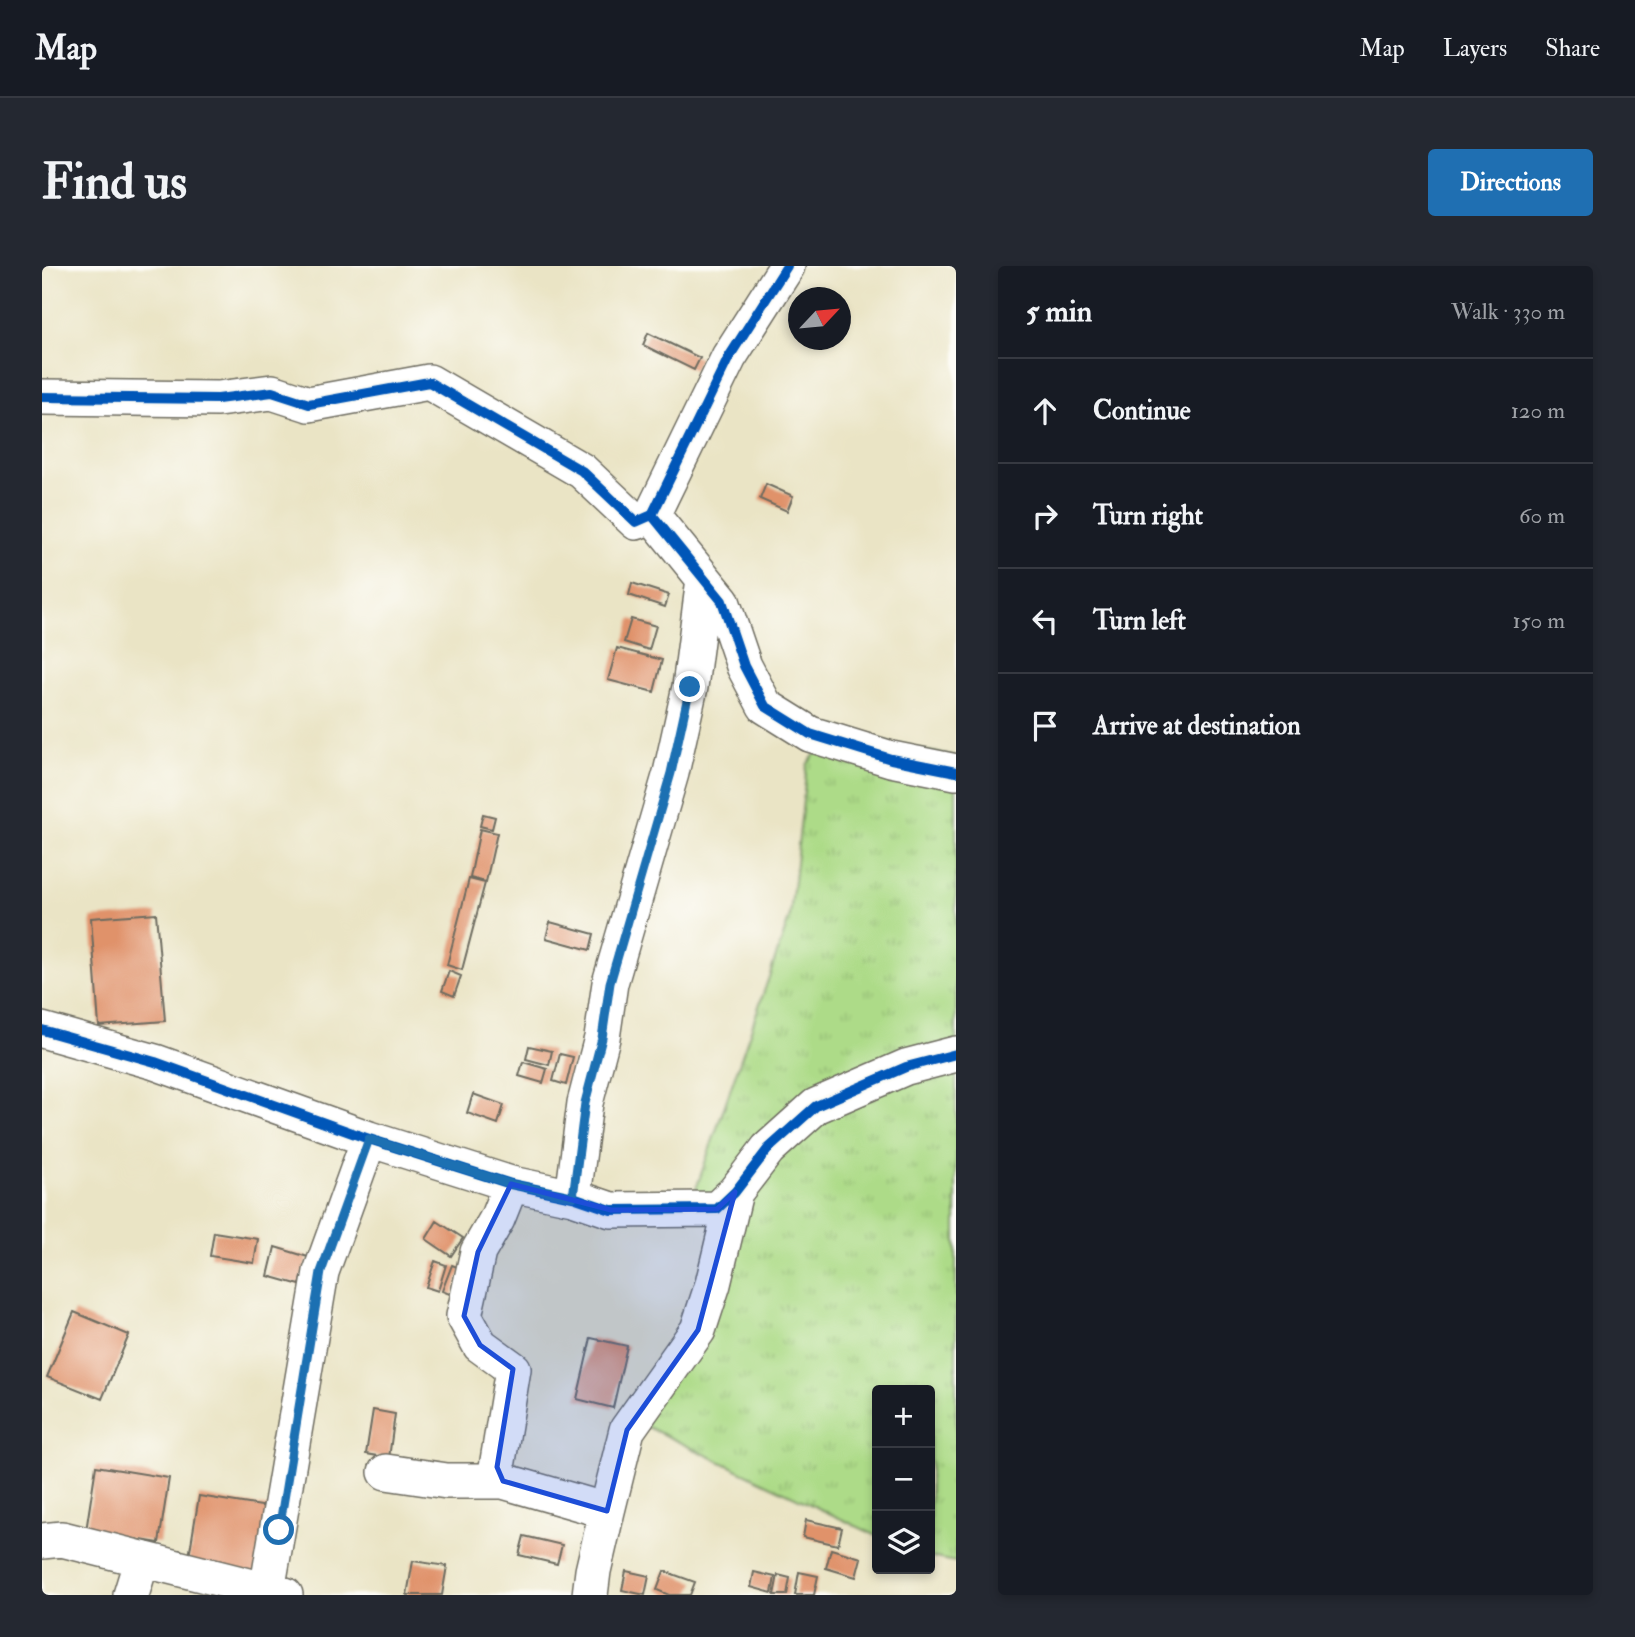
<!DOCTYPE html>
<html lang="en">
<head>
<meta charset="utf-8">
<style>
  body { margin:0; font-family:"IM FELL Double Pica",serif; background:#242831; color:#f1f3f6 }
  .controls { position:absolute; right:21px; bottom:21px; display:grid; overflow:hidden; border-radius:7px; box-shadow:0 4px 10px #0003 }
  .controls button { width:63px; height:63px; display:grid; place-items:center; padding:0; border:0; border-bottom:2px solid #363941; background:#171b24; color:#f1f3f6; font:35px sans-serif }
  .compass { position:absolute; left:746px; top:21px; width:63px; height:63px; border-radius:50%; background:#171b24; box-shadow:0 4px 10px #0003; rotate:64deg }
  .stop { position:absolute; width:21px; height:21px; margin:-16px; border:5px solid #1f6fb2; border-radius:50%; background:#fff }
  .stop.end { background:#1f6fb2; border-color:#fff; box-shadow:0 2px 7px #0008 }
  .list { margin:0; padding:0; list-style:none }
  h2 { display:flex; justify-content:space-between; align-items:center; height:91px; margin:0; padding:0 28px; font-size:30px }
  h2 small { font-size:23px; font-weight:400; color:#9ea1a6 }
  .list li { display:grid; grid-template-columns:46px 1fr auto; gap:21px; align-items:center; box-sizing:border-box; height:105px; padding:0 28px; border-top:2px solid #363941 }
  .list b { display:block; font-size:26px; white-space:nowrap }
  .list em { font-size:23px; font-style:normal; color:#9ea1a6 }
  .icon { flex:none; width:38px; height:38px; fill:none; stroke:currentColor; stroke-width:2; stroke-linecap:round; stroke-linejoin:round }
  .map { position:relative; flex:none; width:914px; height:1329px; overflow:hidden; border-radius:7px }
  header { display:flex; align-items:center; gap:42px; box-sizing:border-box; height:98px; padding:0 35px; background:#171b24; border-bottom:2px solid #363941 }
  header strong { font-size:33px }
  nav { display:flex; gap:38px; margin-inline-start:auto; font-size:24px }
  .intro { display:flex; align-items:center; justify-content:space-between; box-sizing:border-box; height:168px; padding:0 42px }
  h1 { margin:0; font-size:49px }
  .button { padding:18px 32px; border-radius:7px; background:#1f6fb2; color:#fff; font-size:24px; font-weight:700 }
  main { display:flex; gap:42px; padding:0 42px }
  aside { flex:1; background:#171b24; border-radius:7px; box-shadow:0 4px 10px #0003 }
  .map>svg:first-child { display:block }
</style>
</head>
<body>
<header>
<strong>Map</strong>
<nav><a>Map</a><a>Layers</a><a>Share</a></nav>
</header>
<div class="intro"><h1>Find us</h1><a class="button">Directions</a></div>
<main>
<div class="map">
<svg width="914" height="1329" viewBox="0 0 914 1329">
  <defs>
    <pattern id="grass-tufts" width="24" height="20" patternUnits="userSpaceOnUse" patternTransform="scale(1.75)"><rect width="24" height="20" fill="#addb88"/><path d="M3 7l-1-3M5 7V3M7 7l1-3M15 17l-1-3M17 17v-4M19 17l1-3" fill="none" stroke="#95bc76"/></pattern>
  </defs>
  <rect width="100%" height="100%" fill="#fdfcf7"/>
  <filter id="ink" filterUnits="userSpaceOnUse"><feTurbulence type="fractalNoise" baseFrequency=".0143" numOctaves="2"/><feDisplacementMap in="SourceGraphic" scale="14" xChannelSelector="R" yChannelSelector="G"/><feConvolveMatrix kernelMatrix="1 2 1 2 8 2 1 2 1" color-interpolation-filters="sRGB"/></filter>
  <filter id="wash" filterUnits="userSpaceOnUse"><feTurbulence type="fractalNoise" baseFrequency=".00686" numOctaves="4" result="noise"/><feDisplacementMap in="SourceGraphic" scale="28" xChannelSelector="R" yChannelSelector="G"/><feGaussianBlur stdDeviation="1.57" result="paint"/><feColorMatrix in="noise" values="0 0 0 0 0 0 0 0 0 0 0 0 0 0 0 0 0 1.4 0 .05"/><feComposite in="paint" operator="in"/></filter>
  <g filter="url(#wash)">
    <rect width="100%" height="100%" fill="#eae4c5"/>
    <path fill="url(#grass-tufts)" stroke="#6c835a" stroke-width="2" d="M794,460l62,20 58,10v806l-26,-5v-167h-53v146l-238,-113 99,-190 -43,-41 95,-276 17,-151z"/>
    <g id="blocks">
      <path fill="#e0926b" d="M606,67l52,25 -6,12 -51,-25z
        M724,218l27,12 -6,15 -27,-12z
        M590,317l37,12 -4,12 -36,-12z
        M589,353l25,7 -7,24 -25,-8z
        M575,382l45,12 -8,32 -46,-12z
        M441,548l12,3 -3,12 -12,-3z
        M438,563l17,4 -11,49 -16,-4z
        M427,613l16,4 -23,87 -15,-5z
        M114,647l9,108 -66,5 -8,-108z
        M508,656l44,12 -4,16 -44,-12z
        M407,705l12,5 -7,20 -12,-5z
        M487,780l23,5 -3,14 -23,-6z
        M518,788l13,3 -7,28 -13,-4z
        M481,796l24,7 -4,14 -24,-7z
        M431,828l31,11 -6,19 -31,-11z
        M395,955l26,17 -12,18 -25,-17z
        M172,966l44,7 -4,24 -44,-7z
        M233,981l33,10 -8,28 -32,-9z
        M393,995l11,4 -8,26 -12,-4z
        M410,999l10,4 -10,26 -10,-4z
        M32,1046l55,23 -27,64 -55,-22z
        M549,1072l36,8 -14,62 -36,-9z
        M331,1144l22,4 -6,44 -23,-4z
        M54,1200l73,12 -10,65 -73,-12z
        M157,1230l75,12 -10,68 -76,-13z
        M764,1254l36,8 -4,17 -35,-8z
        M482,1270l38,9 -5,19 -38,-9z
        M789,1283l30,9 -5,19 -30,-9z
        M371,1295l34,5 -5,29h-35z
        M584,1305l23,5 -4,19 -23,-5z
        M622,1305l31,11 -5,13h-21l-12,-5z
        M712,1306l21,5 -3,16 -21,-6z
        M757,1306l19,4 -4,19h-19z
        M736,1309l12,3 -3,17h-13z"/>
    </g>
  </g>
  <g filter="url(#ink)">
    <use href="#blocks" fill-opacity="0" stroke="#6e6c61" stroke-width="2"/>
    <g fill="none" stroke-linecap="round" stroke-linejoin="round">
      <g stroke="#6e6c61" stroke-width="38">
        <path id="minor" d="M745,0l-58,91 -77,158 70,86 22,65 21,40 45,28 81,25 65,13
          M0,131l176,2 54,-7 37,12 120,-22 153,89 54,51 16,-7
          M0,764l113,32 214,77 142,45 62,13 38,13 106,-1 18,-17 33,-43 48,-43 90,-39 50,-13
          M469,918l-14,35 -19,33 -14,64 16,29 33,24 -16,98 6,14 104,30 -14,60 -3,24
          M531,931l12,-94 17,-65 8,-55 61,-210 19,-86 14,-108
          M344,1206l61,9h56
          M565,1245l20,-81 71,-100 15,-46 22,-92
          M0,1275l20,-2 223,56
          M225,1325l54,-319 48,-133
          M89,1329l11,-36"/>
      </g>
      <use href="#minor" stroke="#fff" stroke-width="35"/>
      <g stroke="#fdfcf7" stroke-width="15">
        <path id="cycleway" d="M745,0l-58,91 -77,158 70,86 22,65 21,40 45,28 81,25 65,13
          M0,131l176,2 54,-7 37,12 120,-22 153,89 54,51 16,-7
          M0,764l113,32 214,77 142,45 62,13 38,13 106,-1 18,-17 33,-43 48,-43 90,-39 50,-13"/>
      </g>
      <use href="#cycleway" stroke="#0057b8" stroke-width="10"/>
    </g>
  </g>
  <g fill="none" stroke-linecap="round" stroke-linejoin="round" filter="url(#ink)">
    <path stroke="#1f6fb2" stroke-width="9" d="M237,1264l42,-258 48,-133 142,45 62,13 12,-94 17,-65 8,-55 61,-210 19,-86"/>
  </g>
  <path fill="#1d4ed8" fill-opacity="0.2" stroke="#1d4ed8" stroke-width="5" stroke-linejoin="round" d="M469,918l100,26 106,-1 18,-17 -37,138 -71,100 -20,81 -104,-30 -6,-14 16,-98 -33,-24 -16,-29 14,-64z"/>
</svg>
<div class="controls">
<button>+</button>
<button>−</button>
<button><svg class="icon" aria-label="layers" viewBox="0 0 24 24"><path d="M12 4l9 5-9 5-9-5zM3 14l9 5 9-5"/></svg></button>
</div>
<svg class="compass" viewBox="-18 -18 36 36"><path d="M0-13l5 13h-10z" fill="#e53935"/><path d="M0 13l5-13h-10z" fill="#9ea1a6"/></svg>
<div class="stop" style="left:237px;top:1264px"></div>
<div class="stop end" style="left:648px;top:421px"></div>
</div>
<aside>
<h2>5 min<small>Walk · 330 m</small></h2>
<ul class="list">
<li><svg class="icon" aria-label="ahead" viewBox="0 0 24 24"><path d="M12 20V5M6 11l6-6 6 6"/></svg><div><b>Continue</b></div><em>120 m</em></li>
<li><svg class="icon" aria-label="right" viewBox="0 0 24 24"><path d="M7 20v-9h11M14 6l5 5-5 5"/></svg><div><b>Turn right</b></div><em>60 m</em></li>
<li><svg class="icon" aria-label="left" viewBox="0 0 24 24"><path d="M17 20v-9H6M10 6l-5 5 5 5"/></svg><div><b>Turn left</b></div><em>150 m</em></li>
<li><svg class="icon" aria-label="arrive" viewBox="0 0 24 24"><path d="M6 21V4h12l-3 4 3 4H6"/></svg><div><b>Arrive at destination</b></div></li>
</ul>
</aside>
</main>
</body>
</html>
